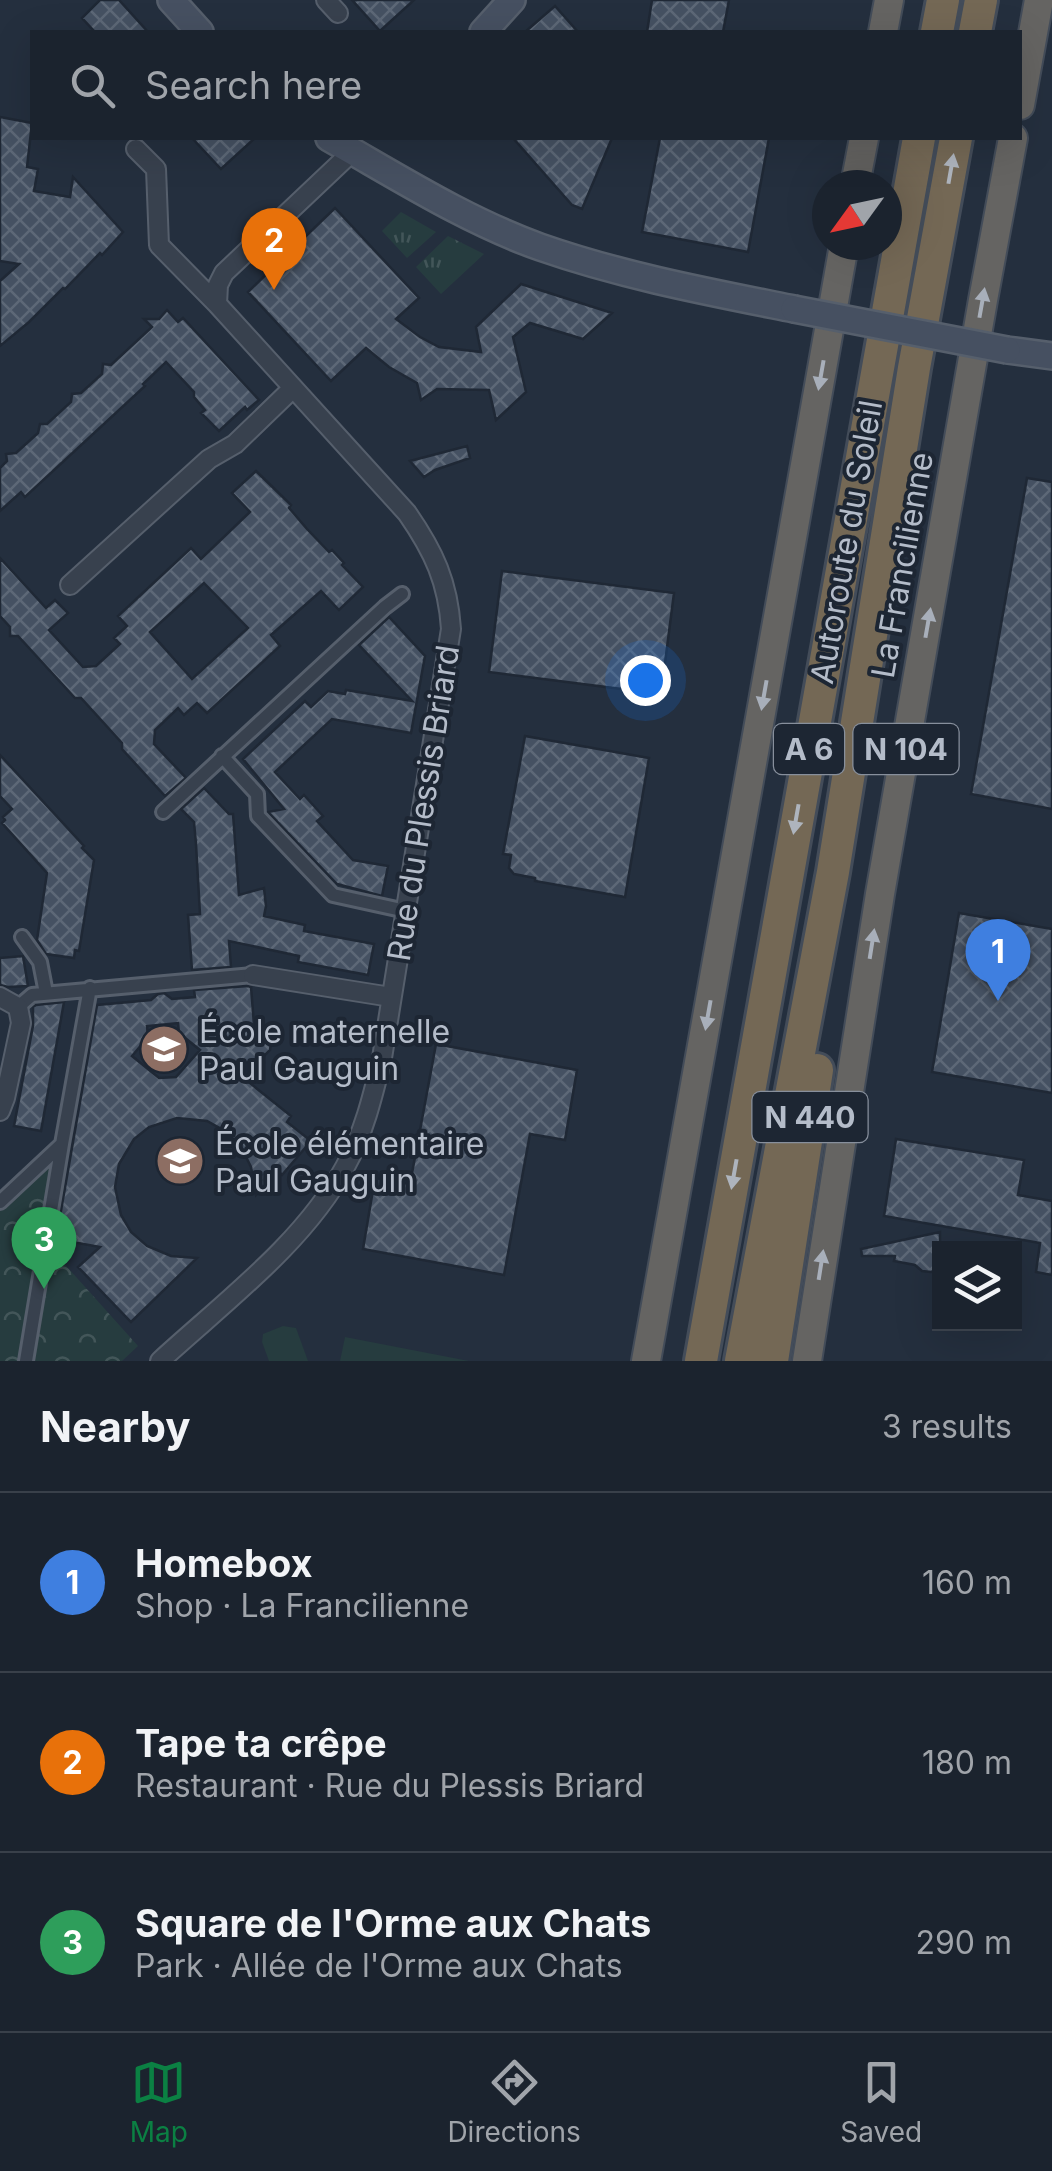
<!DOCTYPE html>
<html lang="en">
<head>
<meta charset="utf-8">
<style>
  body { margin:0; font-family:Inter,sans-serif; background:#282f3a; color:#f1f3f6 }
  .controls { position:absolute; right:30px; bottom:30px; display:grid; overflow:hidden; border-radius:0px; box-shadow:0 10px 40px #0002 }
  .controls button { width:90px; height:90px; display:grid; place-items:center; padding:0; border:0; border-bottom:2px solid #39404a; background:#1b232e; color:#f1f3f6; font:50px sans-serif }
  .compass { position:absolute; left:812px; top:170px; width:90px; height:90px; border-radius:50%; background:#1b232e; box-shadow:0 10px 40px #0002; rotate:237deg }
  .you { position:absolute; left:645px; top:680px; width:35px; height:35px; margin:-25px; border:8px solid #fff; border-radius:50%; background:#1a73e8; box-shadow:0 0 0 15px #1a73e833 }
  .badge { display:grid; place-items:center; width:65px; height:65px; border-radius:50%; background:#0b8043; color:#fff; font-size:32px; font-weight:700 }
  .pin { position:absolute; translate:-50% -82px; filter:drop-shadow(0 2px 5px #0008) }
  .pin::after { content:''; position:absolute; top:52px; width:35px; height:30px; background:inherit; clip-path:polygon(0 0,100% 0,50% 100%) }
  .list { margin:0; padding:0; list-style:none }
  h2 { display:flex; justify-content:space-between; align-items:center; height:130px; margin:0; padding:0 40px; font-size:42px }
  h2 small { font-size:32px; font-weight:400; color:#a0a4aa }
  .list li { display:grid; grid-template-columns:65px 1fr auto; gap:30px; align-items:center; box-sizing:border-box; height:180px; padding:0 40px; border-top:2px solid #39404a }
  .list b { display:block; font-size:38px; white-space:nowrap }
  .list p { margin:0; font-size:32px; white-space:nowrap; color:#a0a4aa }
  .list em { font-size:32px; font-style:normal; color:#a0a4aa }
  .icon { flex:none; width:55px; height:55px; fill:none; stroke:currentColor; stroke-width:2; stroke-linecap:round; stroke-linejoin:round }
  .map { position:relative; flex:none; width:1052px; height:1361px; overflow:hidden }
  .search { position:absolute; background:#1b232e; box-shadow:0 10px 40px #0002; left:30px; right:30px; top:30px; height:110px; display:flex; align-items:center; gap:25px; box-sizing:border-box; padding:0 35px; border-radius:0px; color:#a0a4aa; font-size:38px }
  .sheet { height:670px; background:#1b232e }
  nav { display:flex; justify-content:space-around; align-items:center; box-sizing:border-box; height:140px; border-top:2px solid #39404a; background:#1b232e; font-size:28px; color:#a0a4aa }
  nav a { display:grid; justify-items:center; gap:5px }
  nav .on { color:#0b8043 }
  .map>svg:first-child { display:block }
</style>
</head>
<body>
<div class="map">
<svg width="1052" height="1361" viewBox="0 0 1052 1361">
  <defs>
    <pattern id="grass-tufts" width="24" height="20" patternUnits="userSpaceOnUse" patternTransform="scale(2.5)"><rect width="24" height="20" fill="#263c3f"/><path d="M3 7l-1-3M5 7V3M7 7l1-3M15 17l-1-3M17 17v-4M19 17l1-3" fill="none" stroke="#435659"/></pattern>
    <pattern id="forest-crowns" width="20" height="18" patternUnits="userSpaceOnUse" patternTransform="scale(2.5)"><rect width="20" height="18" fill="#263c3f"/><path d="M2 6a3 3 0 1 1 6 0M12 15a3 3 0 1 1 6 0" fill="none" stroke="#435659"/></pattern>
    <pattern id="building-cross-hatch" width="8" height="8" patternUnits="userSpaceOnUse" patternTransform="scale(2.5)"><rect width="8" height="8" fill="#455162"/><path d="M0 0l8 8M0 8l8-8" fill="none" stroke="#5d6877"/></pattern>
  </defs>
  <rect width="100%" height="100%" fill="#242f3e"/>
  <path fill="url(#grass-tufts)" d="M401,212l35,20 -29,26 -25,-27z
    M448,236l36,18 -43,40 -25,-27z"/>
  <path fill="url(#forest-crowns)" d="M69,1147l-18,102 87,97 -16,15h-122v-150z"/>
  <path fill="#263c3f" d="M283,1326l13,2 12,33h-39l-7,-19 1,-8z
    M345,1337l124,24h-129z"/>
  <path fill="url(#building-cross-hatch)" stroke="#1f2835" stroke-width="2.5" fill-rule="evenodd" d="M100,0h19l29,32h-53l-13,-14z
    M352,0h62l-34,31z
    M652,0h77l-6,32h-76z
    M555,6l23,26h-53z
    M0,117l32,6 -5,44 11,2 -4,22 36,6 3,-20 50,55 -21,23 -2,-2 -35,36 -2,-1 -34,34 -29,24v-65l19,-17 -19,-3z
    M192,138h63l-34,31z
    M513,138h99l-30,71 -10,-4z
    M660,138h109l-21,114 -106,-20z
    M335,208l84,90 -23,21 24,18 19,10 42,5 -5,-25 45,-43 91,29 -29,26 -53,-16 -17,14 13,55 -30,28 -7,-30 -52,-1 -16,11 -4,-17 -28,-16 -23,-19 -35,33 -83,-89z
    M167,310l11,12 5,-4 76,82 -12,10 -2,-3 -26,24 -18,-18 4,-3 -11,-13v-5l-28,-30 -23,22 2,2 -120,111 -4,-5 -21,19v-43l7,-7 -1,-7 10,-1 22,-20 2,-9h7l24,-22 1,-8 9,-1 21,-19 1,-10 8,1 41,-38 -8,-8h15z
    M467,446l3,12 -35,12 -11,7 -14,-16z
    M256,471l35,34 -2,3 18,21 22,23 3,-2 12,13 -2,2 21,22 -24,23 -18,-19 -50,44 9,11 -73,67 -10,-10 -13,12 -6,-7 -23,22 -1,14 32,34 -21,18 -43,-47v-6l-41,-45h-6l-57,-62h-8v-9l-10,-11v-58l46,50 9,-8 13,13 -19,17 34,37 13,-1 24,-22 -6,-6 13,-12 -9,-10 73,-68 10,11 49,-47 -18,-19zM204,583l44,45 -56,51 -42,-47z
    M1027,478l25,4v327l-81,-15z
    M502,571l172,22 -13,101 -172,-22z
    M389,617l36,39 -14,77 -79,-14 -57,53 25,27 4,-4 19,21 -6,5 36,39 35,6 -6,30 -45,-12 -69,-72 16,-3 -41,-50 62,-58 6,6 17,-16 17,3 1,-4 66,11 -53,-56z
    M525,736l124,22 -24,139 -90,-16v-3l-21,-4 -5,-6 2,-13 -8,-1z
    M0,755l84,91 -2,2 12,12 -15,91 -4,-1 -1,8 -28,-4 -9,-14 10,-67 -45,-50 3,-3 -2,-3 9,-8 -12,-13z
    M204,788l25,26h4l6,81 25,-7 2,18 -2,10 41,9 -1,6 70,13 -6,31 -70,-13 1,-6 -70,-15 2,26 -39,3 -4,-55 12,-1 -4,-70 -2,-22 -13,-13z
    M959,913l93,16v164l-120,-21z
    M23,956l5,30 -20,1 -8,-2v-27z
    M248,986l3,1 3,38 6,-1 1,12 10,7 -1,7 -7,7 1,5 -39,1 66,53 -4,6 24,19 -29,34 -4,-4 -22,24 -5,-28 -10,-20 -16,-16 -18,-10 -30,-3 -28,9 -15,12 -15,25 -4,23 6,28 10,17 16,14 24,10 26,2 -66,64 -53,-55 22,-20 -44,-8 41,-234 54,-5 7,-6 6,-1 8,6 23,-2 -1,-7zM178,1023l1,10 21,17 -24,27 -17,1 -27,-22 16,-19 -1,-11z
    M64,1002l-23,129 -27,-5 19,-100v-19l3,-2z
    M436,1044l141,26 -12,70 -35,-6 -26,141 -141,-26 12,-71 35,6z
    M896,1139l128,21 -6,35 34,6v74l-16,-3 4,-29 -156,-27z
    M940,1232v37l-9,3 -9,-1 -7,-6 -21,-4 1,-5h-33l-1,-7z"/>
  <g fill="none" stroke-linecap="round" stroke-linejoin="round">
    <g stroke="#565f6c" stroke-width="18">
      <path id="pedestrian" d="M222,756l35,38 1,22 75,79 73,16
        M163,812l222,-205 17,-13
        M22,937l18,25 6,31
        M18,1007l14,-12 221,-20
        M0,1202l62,-58 28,-156
        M26,1361l36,-217"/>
    </g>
    <g stroke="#565f6c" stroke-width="22">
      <path id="minor" d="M326,0l12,13
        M136,149l20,20 3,76 58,59 190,209c27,39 41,69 44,116l-69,429c-9,37 -18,75 -37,109 -41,76 -122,136 -185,194
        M217,304l1,-19 6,-12 129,-122
        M70,585l139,-126 26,-15 58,-56
        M253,975l138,22
        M0,997l18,10 3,16 -16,75 -5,13"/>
    </g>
    <g stroke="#565f6c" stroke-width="30">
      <path id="secondary" d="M171,0l29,32
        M483,32l29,-32
        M329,138c69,39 136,82 211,109 83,29 169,45 254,62
        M1007,350l45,6"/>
    </g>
    <g stroke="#434c59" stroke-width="32">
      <path id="trunk" d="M883,32l6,-32
        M1020,105l19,-105
        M855,185l9,-47
        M646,1361l198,-1116
        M807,1361l73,-467 103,-594 30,-162"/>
    </g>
    <g stroke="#434c59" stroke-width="38">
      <path id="motorway" d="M937,32l6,-32
        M975,32l6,-32
        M701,1361l218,-1223
        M741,1361l92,-489 81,-504 42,-230
        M772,1361l45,-291"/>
    </g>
    <use href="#pedestrian" stroke="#38414e" stroke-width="12"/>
    <use href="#minor" stroke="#38414e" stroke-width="18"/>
    <use href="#secondary" stroke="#465061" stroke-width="25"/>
    <use href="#trunk" stroke="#656462" stroke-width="28"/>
    <use href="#motorway" stroke="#746855" stroke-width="32"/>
    <g stroke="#565f6c" stroke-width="30" stroke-linecap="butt">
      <path id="secondary-bridge" d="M794,309l213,41"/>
    </g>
    <use href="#secondary-bridge" stroke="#465061" stroke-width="25"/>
  </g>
  <defs><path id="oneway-solid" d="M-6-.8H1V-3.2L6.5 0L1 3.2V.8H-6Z" transform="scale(2.5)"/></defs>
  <g fill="#aeb4bd">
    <use href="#oneway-solid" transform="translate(951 169) rotate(-80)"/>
    <use href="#oneway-solid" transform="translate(796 819) rotate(100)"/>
    <use href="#oneway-solid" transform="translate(734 1174) rotate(100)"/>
  </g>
  <g fill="#a8afba">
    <use href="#oneway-solid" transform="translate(982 303) rotate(-80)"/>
    <use href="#oneway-solid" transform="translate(821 375) rotate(100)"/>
    <use href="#oneway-solid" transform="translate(928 623) rotate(-80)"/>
    <use href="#oneway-solid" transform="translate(764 695) rotate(100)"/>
    <use href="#oneway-solid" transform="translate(872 944) rotate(-81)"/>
    <use href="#oneway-solid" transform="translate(708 1015) rotate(100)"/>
    <use href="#oneway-solid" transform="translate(821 1265) rotate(-81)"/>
  </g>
  <defs>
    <g id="school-disc" transform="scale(2.5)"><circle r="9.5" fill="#8d6e63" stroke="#1d2633"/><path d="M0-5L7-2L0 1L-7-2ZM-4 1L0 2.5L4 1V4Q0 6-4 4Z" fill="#fff"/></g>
  </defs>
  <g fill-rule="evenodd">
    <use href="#school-disc" x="164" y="1049"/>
    <use href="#school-disc" x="180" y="1161"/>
  </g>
  <g text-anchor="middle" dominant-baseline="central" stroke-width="8" stroke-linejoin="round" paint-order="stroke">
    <g fill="#1d2633" stroke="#878f9c" stroke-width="2.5">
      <rect x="774" y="724" width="70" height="50" rx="8"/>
      <rect x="853.5" y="724" width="105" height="50" rx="8"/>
      <rect x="752.5" y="1092" width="115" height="50" rx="8"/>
    </g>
    <g font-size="30" font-weight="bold" fill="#b4bcc9">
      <text x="809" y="749">A 6</text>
      <text x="906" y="749">N 104</text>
      <text x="810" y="1117">N 440</text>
    </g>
    <g font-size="32" fill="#b4bcc9" stroke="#1d2633">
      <text transform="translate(846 542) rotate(-80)">Autoroute du Soleil</text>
      <text transform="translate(902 565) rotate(-80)">La Francilienne</text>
      <text transform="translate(423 803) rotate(-81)">Rue du Plessis Briard</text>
    </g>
    <g font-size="32" fill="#b4bcc9" stroke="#1d2633" text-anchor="start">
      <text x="199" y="1031">École maternelle<tspan x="199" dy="37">Paul Gauguin</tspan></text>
      <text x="215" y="1143">École élémentaire<tspan x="215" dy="37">Paul Gauguin</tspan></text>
    </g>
  </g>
</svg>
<div class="controls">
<button><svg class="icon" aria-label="layers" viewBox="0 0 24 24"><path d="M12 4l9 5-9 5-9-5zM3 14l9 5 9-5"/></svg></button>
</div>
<svg class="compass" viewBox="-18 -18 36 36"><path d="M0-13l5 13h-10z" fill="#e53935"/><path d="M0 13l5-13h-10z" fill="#a0a4aa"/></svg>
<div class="you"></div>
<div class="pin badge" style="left:998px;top:1001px;background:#3f7fe0">1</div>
<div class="pin badge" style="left:274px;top:290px;background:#e8710a">2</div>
<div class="pin badge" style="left:44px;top:1289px;background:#2e9e5b">3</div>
<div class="search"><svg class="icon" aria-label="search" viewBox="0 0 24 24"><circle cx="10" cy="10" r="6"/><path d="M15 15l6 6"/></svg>Search here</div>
</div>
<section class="sheet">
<h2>Nearby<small>3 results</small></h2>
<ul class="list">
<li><span class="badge" style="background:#3f7fe0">1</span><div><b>Homebox</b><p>Shop · La Francilienne</p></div><em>160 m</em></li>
<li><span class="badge" style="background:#e8710a">2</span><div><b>Tape ta crêpe</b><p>Restaurant · Rue du Plessis Briard</p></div><em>180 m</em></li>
<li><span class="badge" style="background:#2e9e5b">3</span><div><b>Square de l'Orme aux Chats</b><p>Park · Allée de l'Orme aux Chats</p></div><em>290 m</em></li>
</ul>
</section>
<nav>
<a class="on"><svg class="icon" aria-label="map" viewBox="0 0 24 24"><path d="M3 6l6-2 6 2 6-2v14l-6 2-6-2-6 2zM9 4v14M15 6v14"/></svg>Map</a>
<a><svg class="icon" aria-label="directions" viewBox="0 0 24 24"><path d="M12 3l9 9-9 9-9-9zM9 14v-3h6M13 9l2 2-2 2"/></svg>Directions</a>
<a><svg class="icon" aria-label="saved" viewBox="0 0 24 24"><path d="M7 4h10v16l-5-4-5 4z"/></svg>Saved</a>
</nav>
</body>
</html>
